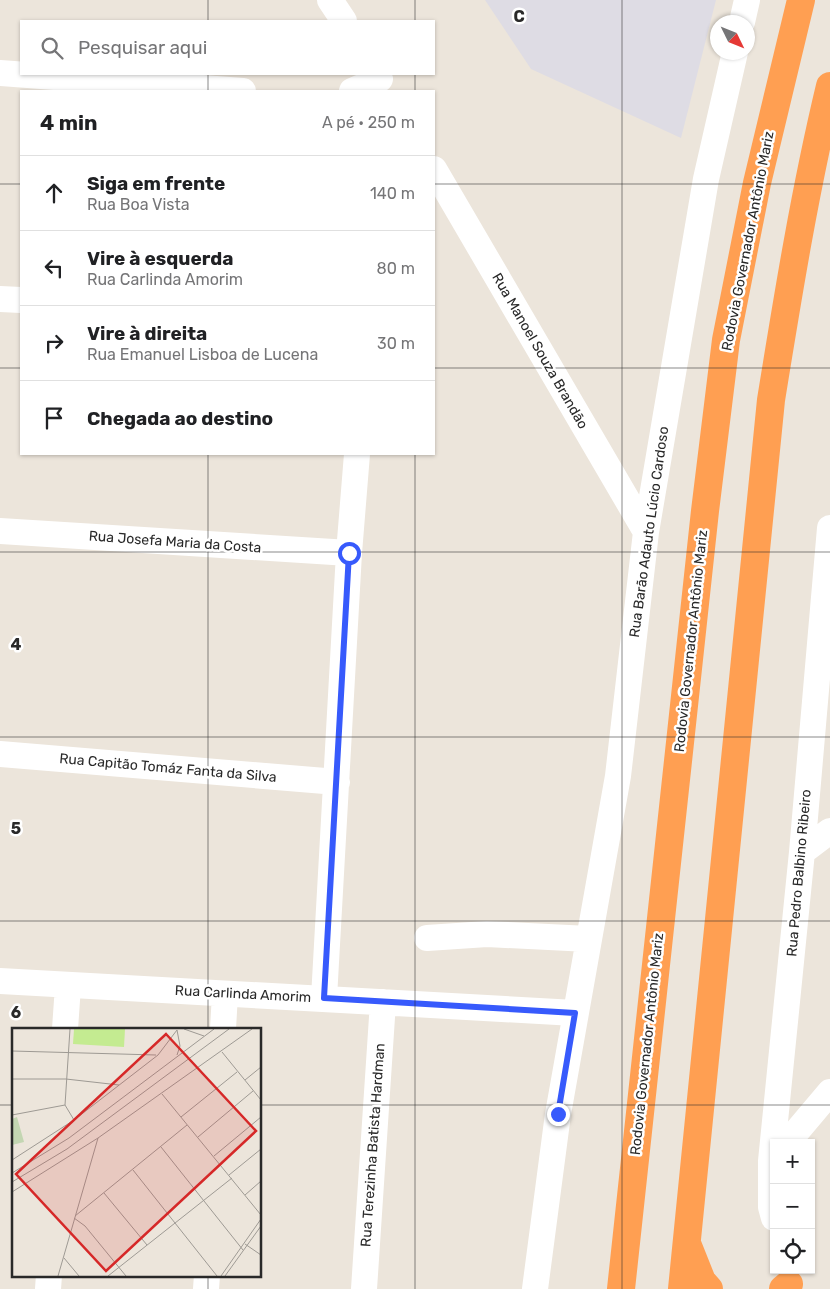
<!DOCTYPE html>
<html lang="pt">
<head>
<meta charset="utf-8">
<style>
  body { margin:0; font-family:Rubik,sans-serif; background:#f6f6f6; color:#202124 }
  .controls { position:absolute; right:15px; bottom:15px; display:grid; overflow:hidden; border-radius:0px; box-shadow:0 1px 4px #0004 }
  .controls button { width:45px; height:45px; display:grid; place-items:center; padding:0; border:0; border-bottom:1px solid #e0e0e0; background:#fff; color:#202124; font:25px sans-serif }
  .compass { position:absolute; left:710px; top:15px; width:45px; height:45px; border-radius:50%; background:#fff; box-shadow:0 1px 4px #0004; rotate:133deg }
  .stop { position:absolute; width:15px; height:15px; margin:-11px; border:4px solid #375afc; border-radius:50%; background:#fff }
  .stop.end { background:#375afc; border-color:#fff; box-shadow:0 1px 5px #0008 }
  .list { margin:0; padding:0; list-style:none }
  h2 { display:flex; justify-content:space-between; align-items:center; height:65px; margin:0; padding:0 20px; font-size:21px }
  h2 small { font-size:16px; font-weight:400; color:#757577 }
  .list li { display:grid; grid-template-columns:32px 1fr auto; gap:15px; align-items:center; box-sizing:border-box; height:75px; padding:0 20px; border-top:1px solid #e0e0e0 }
  .list b { display:block; font-size:19px; white-space:nowrap }
  .list p { margin:0; font-size:16px; white-space:nowrap; color:#757577 }
  .list em { font-size:16px; font-style:normal; color:#757577 }
  .icon { flex:none; width:28px; height:28px; fill:none; stroke:currentColor; stroke-width:2; stroke-linecap:round; stroke-linejoin:round }
  .map { position:relative; flex:none; width:830px; height:1289px; overflow:hidden }
  .search { position:absolute; background:#fff; box-shadow:0 1px 4px #0004; left:20px; top:20px; width:415px; height:55px; display:flex; align-items:center; gap:12px; box-sizing:border-box; padding:0 18px; border-radius:0px; color:#757577; font-size:19px }
  .panel { position:absolute; background:#fff; box-shadow:0 1px 4px #0004; left:20px; top:90px; width:415px; height:365px; border-radius:0px }
  .map>svg:first-child { display:block }
</style>
</head>
<body>
<div class="map">
<svg width="830" height="1289" viewBox="0 0 830 1289">
  <rect width="100%" height="100%" fill="#ece5db"/>
  <path fill="#dedce4" d="M485,0h231l-35,138 -150,-69z"/>
  <g fill="none" stroke-linecap="round" stroke-linejoin="round">
    <path stroke="#fff" stroke-width="26" d="M330,0l14,21
      M742,22l5,-22
      M0,73l243,18
      M352,91l28,-12
      M434,169l212,363
      M0,299l21,1
      M0,531l349,22
      M0,754l337,28
      M802,852l28,-21
      M427,938l60,-4 102,5
      M0,981l575,32
      M324,998l25,-445 8,-99
      M65,1029l3,-43
      M223,1029l2,-35
      M787,1143l43,-51
      M774,1218l-3,-11v-46l31,-309 28,-324
      M48,1289l1,-14
      M206,1289l1,-14
      M364,1289l19,-287
      M535,1289l23,-175 60,-338 28,-244 60,-353 29,-127"/>
    <path stroke="#ff9f52" stroke-width="28" d="M688,1246l14,35 7,8
      M621,1289l84,-778 21,-171 31,-157 44,-183
      M682,1289l89,-889c17,-105 34,-210 59,-314
      M783,1289l6,-5"/>
  </g>
  <g fill="none" stroke-linecap="round" stroke-linejoin="round">
    <path stroke="#375afc" stroke-width="6" d="M349,553l-25,445 251,15 -17,101"/>
  </g>
  <path fill="none" stroke="#292929" stroke-width="1" stroke-opacity="0.55" d="M208,0v21M415,0v21M622,0v1289M208,74v17M415,74v17M0,184h21M434,184h396M0,368h21M434,368h396M208,454v575M415,454v835M0,552h830M0,737h830M0,921h830M0,1105h14M260,1105h570M208,1275v14"/>
  <g text-anchor="middle" dominant-baseline="central" stroke-width="5" stroke-linejoin="round" paint-order="stroke">
    <g font-size="14" fill="#292929" stroke="#fff">
      <text transform="translate(748 241) rotate(-79)">Rodovia Governador Antônio Mariz</text>
      <text transform="translate(540 351) rotate(60)">Rua Manoel Souza Brandão</text>
      <text transform="translate(649 532) rotate(-82)">Rua Barão Adauto Lúcio Cardoso</text>
      <text transform="translate(175 542) rotate(4)">Rua Josefa Maria da Costa</text>
      <text transform="translate(691 641) rotate(-84)">Rodovia Governador Antônio Mariz</text>
      <text transform="translate(168 768) rotate(5)">Rua Capitão Tomáz Fanta da Silva</text>
      <text transform="translate(799 873) rotate(-85)">Rua Pedro Balbino Ribeiro</text>
      <text transform="translate(243 994) rotate(3)">Rua Carlinda Amorim</text>
      <text transform="translate(647 1044) rotate(-84)">Rodovia Governador Antônio Mariz</text>
      <text transform="translate(373 1145) rotate(-86)">Rua Terezinha Batista Hardman</text>
    </g>
  </g>
  <g transform="translate(12 1028)">
    <rect width="249" height="249" fill="#ece5db"/>
    <path d="M5,89l7,25 -12,3v-26z" fill="#c3d6b2"/>
    <path d="M62,1h51l-1,18 -51,-3z" fill="#c4eb91"/>
    <path fill="none" stroke="#9e9a94" stroke-width="1" d="M172,1l20,7M0,23l144,4M210,24l39,48M165,27l3,-9 -3,-16M0,51h54l53,6M233,52l16,-13M150,66l99,121M53,77l5,-76M53,77l9,15M0,87l53,-10M169,89l56,-45M186,109l55,-46M149,119l82,103M202,128l47,-39M0,132l62,-40 84,-65 19,-25M121,142l84,106M0,145l57,-35 145,-109M217,147l32,-26M0,154l55,-33 162,-120M0,164l86,-54 154,-109M92,165l43,52M233,167l16,-14M63,188l112,-91M62,190l11,8 41,50M233,216l16,11M52,230l15,18M46,248l40,-138M96,248l124,-98M209,248l40,-57M213,248l36,-50"/>
    <path fill="#d62828" fill-opacity="0.15" stroke="#d62828" stroke-width="2.5" d="M154,6l90,97 -150,140 -90,-97z"/>
    <rect width="249" height="249" fill="none" stroke="#292929" stroke-width="2.5"/>
  </g>
  <g font-size="16" text-anchor="middle" font-weight="bold" fill="#292929" stroke="#fff" stroke-width="5" stroke-linejoin="round" paint-order="stroke">
    <text x="519" y="22">C</text>
    <text x="16" y="650">4</text>
    <text x="16" y="834">5</text>
    <text x="16" y="1018">6</text>
  </g>
</svg>
<div class="controls">
<button>+</button>
<button>−</button>
<button><svg class="icon" aria-label="locate" viewBox="0 0 24 24"><circle cx="12" cy="12" r="6"/><path d="M12 2v4M12 18v4M2 12h4M18 12h4"/></svg></button>
</div>
<svg class="compass" viewBox="-18 -18 36 36"><path d="M0-13l5 13h-10z" fill="#e53935"/><path d="M0 13l5-13h-10z" fill="#757577"/></svg>
<div class="stop" style="left:349px;top:553px"></div>
<div class="stop end" style="left:558px;top:1114px"></div>
<div class="search"><svg class="icon" aria-label="search" viewBox="0 0 24 24"><circle cx="10" cy="10" r="6"/><path d="M15 15l6 6"/></svg>Pesquisar aqui</div>
<section class="panel">
<h2>4 min<small>A pé · 250 m</small></h2>
<ul class="list">
<li><svg class="icon" aria-label="ahead" viewBox="0 0 24 24"><path d="M12 20V5M6 11l6-6 6 6"/></svg><div><b>Siga em frente</b><p>Rua Boa Vista</p></div><em>140 m</em></li>
<li><svg class="icon" aria-label="left" viewBox="0 0 24 24"><path d="M17 20v-9H6M10 6l-5 5 5 5"/></svg><div><b>Vire à esquerda</b><p>Rua Carlinda Amorim</p></div><em>80 m</em></li>
<li><svg class="icon" aria-label="right" viewBox="0 0 24 24"><path d="M7 20v-9h11M14 6l5 5-5 5"/></svg><div><b>Vire à direita</b><p>Rua Emanuel Lisboa de Lucena</p></div><em>30 m</em></li>
<li><svg class="icon" aria-label="arrive" viewBox="0 0 24 24"><path d="M6 21V4h12l-3 4 3 4H6"/></svg><div><b>Chegada ao destino</b></div></li>
</ul>
</section>
</div>
</body>
</html>
